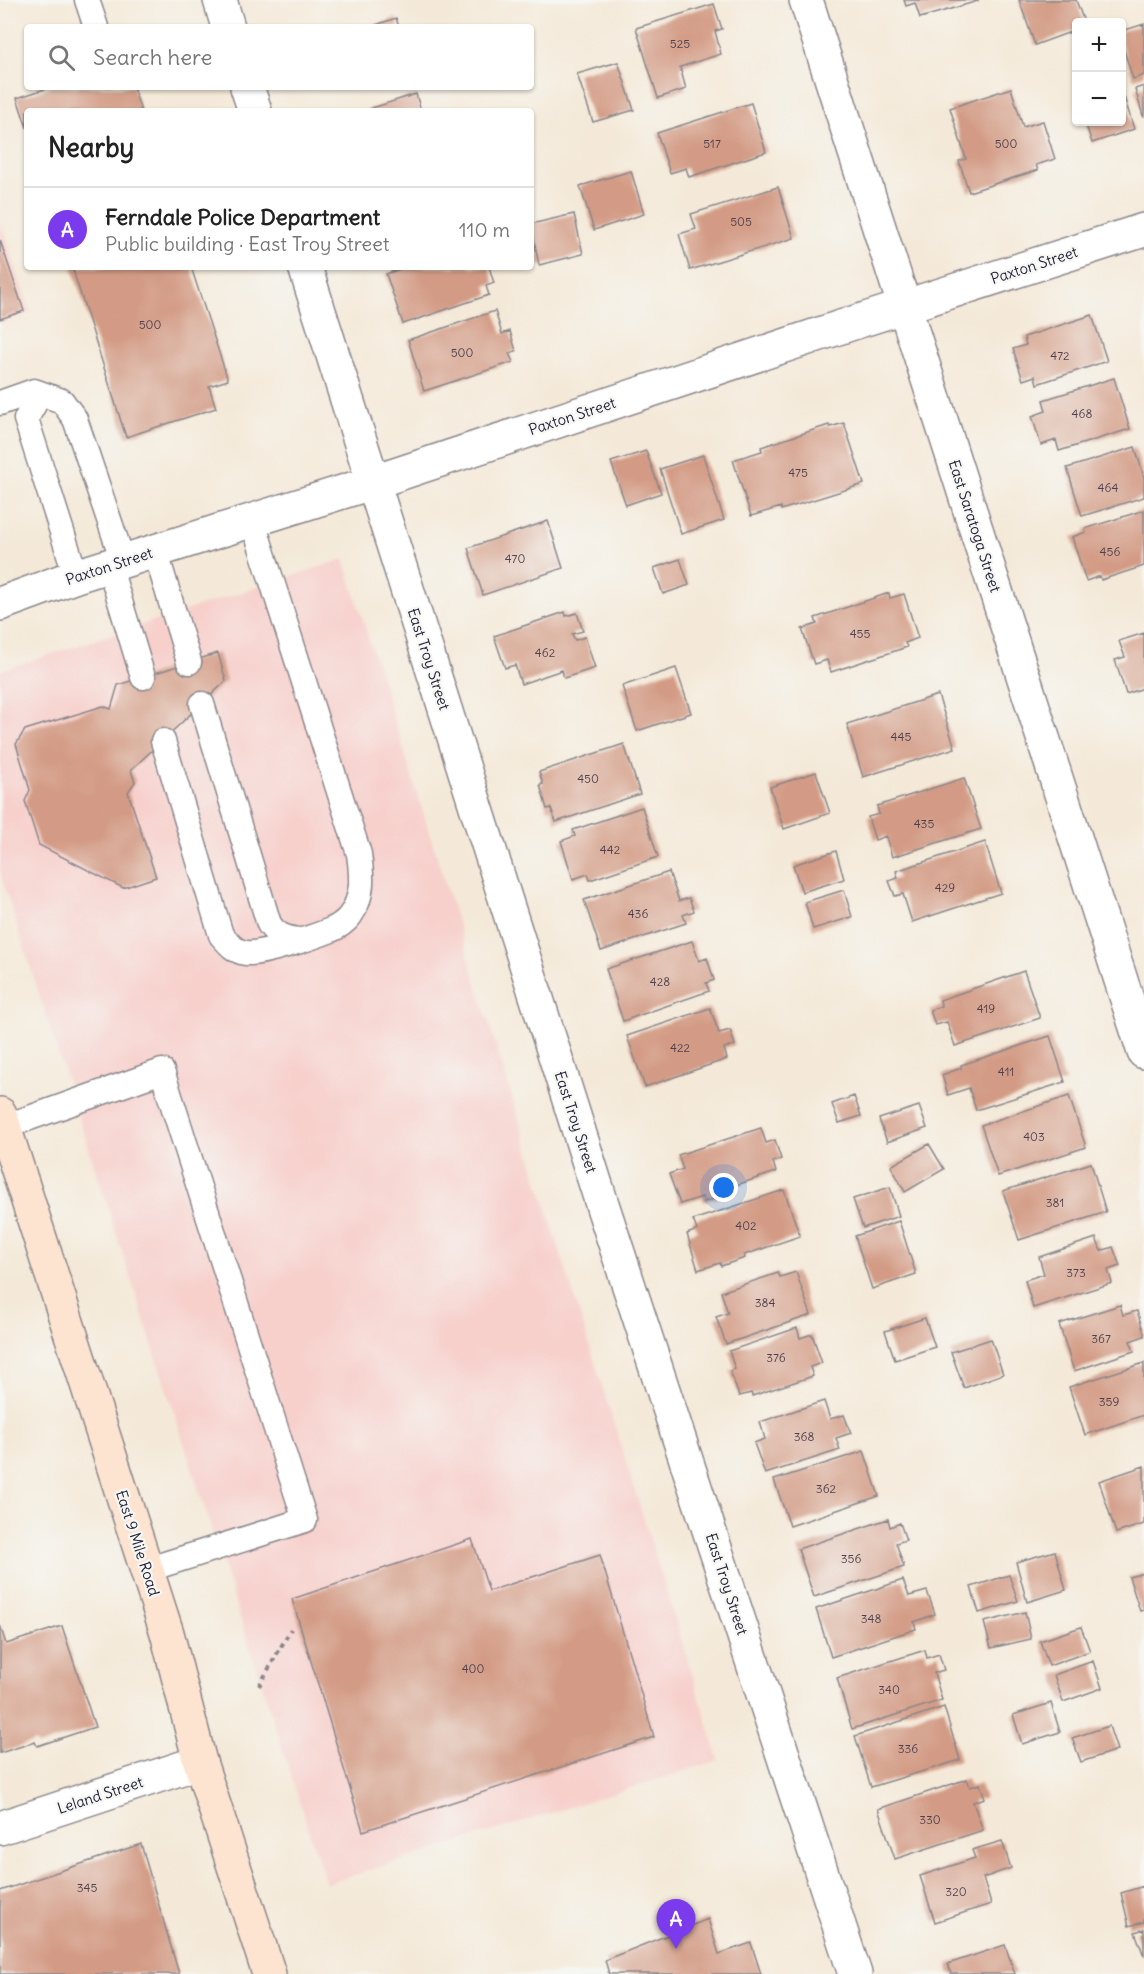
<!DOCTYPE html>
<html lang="en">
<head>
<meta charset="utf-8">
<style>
  body { margin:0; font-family:Delius,sans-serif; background:#f6f6f6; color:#222 }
  .controls { position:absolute; right:18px; top:18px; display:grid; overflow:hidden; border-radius:6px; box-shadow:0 2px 4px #0004 }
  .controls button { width:54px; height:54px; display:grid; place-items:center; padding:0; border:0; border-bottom:2px solid #e0e0e0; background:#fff; color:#222; font:30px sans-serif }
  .you { position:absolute; left:724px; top:1188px; width:21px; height:21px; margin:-15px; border:4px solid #fff; border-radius:50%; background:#1a73e8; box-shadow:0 0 0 9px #1a73e833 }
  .badge { display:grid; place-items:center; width:39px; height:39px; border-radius:50%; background:#7c3aed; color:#fff; font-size:20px; font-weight:700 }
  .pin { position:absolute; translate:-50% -50px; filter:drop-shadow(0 2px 3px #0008) }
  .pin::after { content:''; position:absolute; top:32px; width:21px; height:18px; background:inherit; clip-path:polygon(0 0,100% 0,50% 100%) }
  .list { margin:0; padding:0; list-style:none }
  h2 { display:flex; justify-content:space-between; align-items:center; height:78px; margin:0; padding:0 24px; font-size:26px }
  h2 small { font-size:20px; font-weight:400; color:#767676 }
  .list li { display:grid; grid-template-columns:39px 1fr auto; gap:18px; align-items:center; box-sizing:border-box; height:84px; padding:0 24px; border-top:2px solid #e0e0e0 }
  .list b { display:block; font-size:22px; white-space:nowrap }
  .list p { margin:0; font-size:20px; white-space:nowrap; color:#767676 }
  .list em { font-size:20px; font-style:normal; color:#767676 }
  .icon { flex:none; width:33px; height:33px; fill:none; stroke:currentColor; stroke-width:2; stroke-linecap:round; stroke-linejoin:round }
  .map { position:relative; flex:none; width:1144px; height:1974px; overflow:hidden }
  .search { position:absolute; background:#fff; box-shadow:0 2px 4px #0004; left:24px; top:24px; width:510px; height:66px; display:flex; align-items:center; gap:15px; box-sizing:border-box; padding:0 21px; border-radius:6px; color:#767676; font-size:22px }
  .panel { position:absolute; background:#fff; box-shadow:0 2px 4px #0004; left:24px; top:108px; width:510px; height:162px; border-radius:6px }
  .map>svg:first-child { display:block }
</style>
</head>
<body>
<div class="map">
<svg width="1144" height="1974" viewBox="0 0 1144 1974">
  <rect width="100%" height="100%" fill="#f6f6f2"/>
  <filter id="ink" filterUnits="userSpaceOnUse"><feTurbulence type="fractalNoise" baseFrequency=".0167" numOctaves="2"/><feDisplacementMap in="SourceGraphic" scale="12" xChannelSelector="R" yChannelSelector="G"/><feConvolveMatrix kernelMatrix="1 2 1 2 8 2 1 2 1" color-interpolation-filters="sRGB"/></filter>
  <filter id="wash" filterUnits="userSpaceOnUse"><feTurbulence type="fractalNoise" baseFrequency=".008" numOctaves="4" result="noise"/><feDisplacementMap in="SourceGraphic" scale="24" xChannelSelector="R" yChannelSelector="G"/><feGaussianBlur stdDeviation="1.35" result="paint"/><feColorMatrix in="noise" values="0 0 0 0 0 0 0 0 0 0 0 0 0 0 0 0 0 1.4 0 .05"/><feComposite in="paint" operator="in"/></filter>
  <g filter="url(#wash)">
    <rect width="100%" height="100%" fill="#f4e9d8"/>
    <path fill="#f7d0cc" d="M0,220l30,92 -30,11z
      M344,559l375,1201 -393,124 -326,-1011v-202z"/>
    <g id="blocks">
      <path fill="#d39b85" d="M904,0h74v1l-58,17 -5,-15 -9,3z
        M1019,0h57l8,22h-8v8l-41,15z
        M714,4l8,25 -7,2 6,23 -41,13 6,22 -28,9 -22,-70z
        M396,18l3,9h-29z
        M1144,24v51l-11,4 -11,-35v-13z
        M618,62l16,48 -41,12 -16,-48z
        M1144,86v30h-1l-8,-27z
        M51,87h82l8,24h-114v17l-10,-30z
        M1011,88l12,39 20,-6 12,38 -19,6 2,5 -69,22 -10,-31 7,-2 -16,-51z
        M1122,90l12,39 -42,14 -7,-21h37z
        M416,94l5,17h-52v-2z
        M751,103l15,49 -77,25 -3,-9 -16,5 -13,-40z
        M631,171l13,43 -50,16 -14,-44z
        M778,187l16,51 -104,32 -11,-36 17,-5 -5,-15z
        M574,214l9,40 -44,11 -8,-41z
        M0,240l24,71 -24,8z
        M72,267h119l37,113 -19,6 7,22 -90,29z
        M406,267h83l5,16 -8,3 3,9 -86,29 -17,-50z
        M495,311l7,23 8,-3 6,20 -7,2 4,9 -89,29 -16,-51z
        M1092,315l15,46 -70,23 -2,-8 -12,4 -10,-31 13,-4 -2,-8z
        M1114,378l16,51 -71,22 -3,-11 -15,5 -9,-29 14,-5 -3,-11z
        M844,423l20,61 -83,26v-3l-30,9 -18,-56 29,-9 -1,-4 68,-22 1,2z
        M1135,447l9,30v20l-62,19 -15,-48z
        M646,451l15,42 -35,12 -15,-43z
        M703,455l21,65 -43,14 -21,-65z
        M1144,510v56l-43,14 -1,-4 -14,5 -14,-44 14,-5 -1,-3z
        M548,521l15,47 -80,27 -15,-47z
        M680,559l9,26 -26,9 -9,-26z
        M889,593l1,5 14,-4 14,44 -13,5 2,4 -76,25 -4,-12 -13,4 -12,-35 15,-5 -2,-6z
        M565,612l1,4 11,-3 6,18 -11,3 3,6 10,-3 10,31 -31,10 -2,-8 -41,14 -6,-19 -10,3 -11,-32z
        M1144,633v55l-18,6 -11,-34 10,-3 -6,-16z
        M218,653l8,28 -95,89 4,12 -7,10 28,85 -33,11 -84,-43 -14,-44 5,-11 -14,-46 9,-14 78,-24 8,3 7,-24z
        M676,668l15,45 -54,18 -15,-45z
        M938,695l17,53 -92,29 -16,-53z
        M624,744l16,50 -84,28 -5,-14 -4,1 -7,-24 3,-1 -4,-12z
        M816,772l14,41 -46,16 -14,-42z
        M964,778l17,51 -89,28 -6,-21 -11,4 -7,-23 11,-3 -2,-8z
        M642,807l16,50 -68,23 -2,-6 -15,5 -12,-38 14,-5 -2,-6z
        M985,842l16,51 -89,29 -9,-28 -8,2 -6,-15 9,-3 -2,-7z
        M836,851l8,28 -42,13 -9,-27z
        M669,872l10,29 10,-3 5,13 -11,4 3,8 -85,28 -17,-51z
        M844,890l8,27 -39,12 -8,-27z
        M692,941l7,20 8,-3 7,22 -8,3 3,8 -86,30 -17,-52z
        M1024,971l16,47 -85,28 -8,-24 -12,3 -5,-15 11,-4 -1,-6z
        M710,1008l9,25 11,-3 5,15 -11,3 3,11 -82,28 -18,-51z
        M1050,1036l15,46 -89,28 -7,-22 -21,7 -6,-20 19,-7v-3z
        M854,1096l7,20 -22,7 -7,-19z
        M1069,1096l17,51 -88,29 -17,-51z
        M919,1106l8,22 -40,14 -8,-23z
        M761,1128l5,15 9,-3 6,19 -8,3 3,10 -52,17 2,6 -22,7 -2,-5 -22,7 -11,-30 14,-5 -5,-14z
        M929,1144l15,25 -39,23 -14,-26z
        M1091,1163l15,49 -87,28 -16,-49z
        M890,1187l9,29 -36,12 -10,-29z
        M784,1190l16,46 -56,19 1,3 -24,8 -1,-3 -22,7 -11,-36 10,-4 -4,-10z
        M899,1221l17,53 -44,15 -17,-53z
        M1096,1238l5,13 12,-4 7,19 -12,4 4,13 -79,25 -8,-28 19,-6 -5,-17z
        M796,1272l15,43 -85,29 -10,-27 12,-4 -7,-21 57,-19 2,4z
        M1120,1305l3,10 14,-4 7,22v3l-14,5 4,10 -60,20 -15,-47z
        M925,1318l10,29 -40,13 -10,-29z
        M797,1328l3,10 12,-4 10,29 -12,4 3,9 -61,20 -1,-3 -12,3 -9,-25 5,-2 -6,-18z
        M991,1339l12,35 -39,14 -13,-36z
        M1144,1363v52l-59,20 -16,-48z
        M824,1401l6,18 14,-4 7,18 -15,5 4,12 -75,24 -11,-31 11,-4 -5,-17z
        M864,1451l15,45 -89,30 -16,-46z
        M1144,1466v58l-28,9 -17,-52z
        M888,1519l2,8 10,-4 6,17 -10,3 8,24 -90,30 -16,-48z
        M472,1539l17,52 111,-36 54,182 -291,94 -71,-232z
        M1055,1551l11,39 -39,12 -11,-40z
        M1144,1573v37l-4,1 -11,-34z
        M1009,1575l9,26 -39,12 -8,-26z
        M903,1580l6,16 18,-5 8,23 -21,8 2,7 -85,28 -15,-48z
        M1025,1612l6,27 -40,9 -7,-26z
        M0,1625l6,19 56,-18 33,101 -58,19 -2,-4 -35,11z
        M1081,1627l9,24 -41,15 -9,-25z
        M925,1650l2,8 12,-4 5,16 -10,3 8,27 -90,29 -15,-51z
        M1093,1661l9,27 -39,14 -9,-27z
        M1051,1703l9,29 -38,12 -9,-29z
        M944,1707l16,53 -89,27 -16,-51z
        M1109,1726l8,24 -36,12 -9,-24z
        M967,1779l3,8 10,-3 5,14 -12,4 10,28 -88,29 -17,-50z
        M1002,1841l9,27 -28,10 8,26 -56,18 -15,-46 55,-18 -3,-8z
        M141,1844l38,130h-179v-83z
        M1144,1886v36l-15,4 -8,-33z
        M708,1919l11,35 32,-11 10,31h-152l-4,-14z
        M1144,1929v27l-9,-24z
        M1005,1945l10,29h-64l-3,-10z"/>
    </g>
  </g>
  <g filter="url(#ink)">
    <use href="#blocks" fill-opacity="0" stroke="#8b868a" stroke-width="1.5"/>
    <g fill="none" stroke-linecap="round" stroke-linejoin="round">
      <g stroke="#8b868a" stroke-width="27">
        <path id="lane" d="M87,0l9,27
          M40,394l-14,25 50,157
          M0,403l34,-12 28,10 13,18 48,142
          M155,550l34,112
          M109,565l34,112
          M202,704l67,220c8,12 16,14 30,16
          M163,741l58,194c7,8 14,17 25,18 15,2 70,-17 85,-23 7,-3 15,-9 19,-14 14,-20 12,-40 9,-62l-107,-335
          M4,1127l158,-56 143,449 -159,50"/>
      </g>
      <g stroke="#8b868a" stroke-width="36">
        <path id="street" d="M220,0l8,27
          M806,0l338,1052
          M247,87l8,24
          M305,267l297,937 253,770
          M0,604l76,-28 298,-94 479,-159 291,-93
          M0,1828l200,-66"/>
      </g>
      <g stroke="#8b868a" stroke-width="36">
        <path id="secondary" d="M0,1114l167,519 33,129 69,212"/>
      </g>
      <path stroke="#8b868a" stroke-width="4" stroke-dasharray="4.5 4.5" stroke-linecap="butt" d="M259,1686l32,-57"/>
      <use href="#lane" stroke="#fff" stroke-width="24"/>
      <use href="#street" stroke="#fff" stroke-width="33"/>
      <use href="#secondary" stroke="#fde4d1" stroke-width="33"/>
    </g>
  </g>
  <g text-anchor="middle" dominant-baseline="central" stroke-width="4.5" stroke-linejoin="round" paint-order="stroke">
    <g font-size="12" fill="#4e404e">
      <text x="680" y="43">525</text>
      <text x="712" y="143">517</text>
      <text x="1006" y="143">500</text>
      <text x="741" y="221">505</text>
      <text x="150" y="324">500</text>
      <text x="462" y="352">500</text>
      <text x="1060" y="355">472</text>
      <text x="1082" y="413">468</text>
      <text x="798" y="472">475</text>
      <text x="1108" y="487">464</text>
      <text x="1110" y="551">456</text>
      <text x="515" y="558">470</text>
      <text x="860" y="633">455</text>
      <text x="545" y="652">462</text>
      <text x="901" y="736">445</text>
      <text x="588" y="778">450</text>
      <text x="924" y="823">435</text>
      <text x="610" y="849">442</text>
      <text x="945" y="887">429</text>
      <text x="638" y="913">436</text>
      <text x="660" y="981">428</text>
      <text x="986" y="1008">419</text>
      <text x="680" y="1047">422</text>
      <text x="1006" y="1071">411</text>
      <text x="1034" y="1136">403</text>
      <text x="1055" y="1202">381</text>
      <text x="746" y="1225">402</text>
      <text x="1076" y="1272">373</text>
      <text x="765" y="1302">384</text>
      <text x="1101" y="1338">367</text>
      <text x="776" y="1357">376</text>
      <text x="1109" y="1401">359</text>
      <text x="804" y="1436">368</text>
      <text x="826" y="1488">362</text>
      <text x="851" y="1558">356</text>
      <text x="871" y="1618">348</text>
      <text x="473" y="1668">400</text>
      <text x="889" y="1689">340</text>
      <text x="908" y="1748">336</text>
      <text x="930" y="1819">330</text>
      <text x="87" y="1887">345</text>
      <text x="956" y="1891">320</text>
    </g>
    <g font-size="15" fill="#22223b" stroke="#f6f6f2">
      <text transform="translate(1034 265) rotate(-18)">Paxton Street</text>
      <text transform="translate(572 416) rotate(-18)">Paxton Street</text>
      <text transform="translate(975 526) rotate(72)">East Saratoga Street</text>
      <text transform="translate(109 566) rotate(-18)">Paxton Street</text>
      <text transform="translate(429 659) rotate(72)">East Troy Street</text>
      <text transform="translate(576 1122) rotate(72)">East Troy Street</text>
      <text transform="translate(138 1543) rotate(72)">East 9 Mile Road</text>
      <text transform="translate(727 1584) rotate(72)">East Troy Street</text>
      <text transform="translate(100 1795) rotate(-18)">Leland Street</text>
    </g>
  </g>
</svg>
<div class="controls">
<button>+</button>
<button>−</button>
</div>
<div class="you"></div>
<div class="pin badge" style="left:676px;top:1949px">A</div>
<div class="search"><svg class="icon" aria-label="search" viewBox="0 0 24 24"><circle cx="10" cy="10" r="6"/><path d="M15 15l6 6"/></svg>Search here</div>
<section class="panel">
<h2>Nearby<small></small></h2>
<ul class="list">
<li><span class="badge">A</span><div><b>Ferndale Police Department</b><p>Public building · East Troy Street</p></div><em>110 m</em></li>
</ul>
</section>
</div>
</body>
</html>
